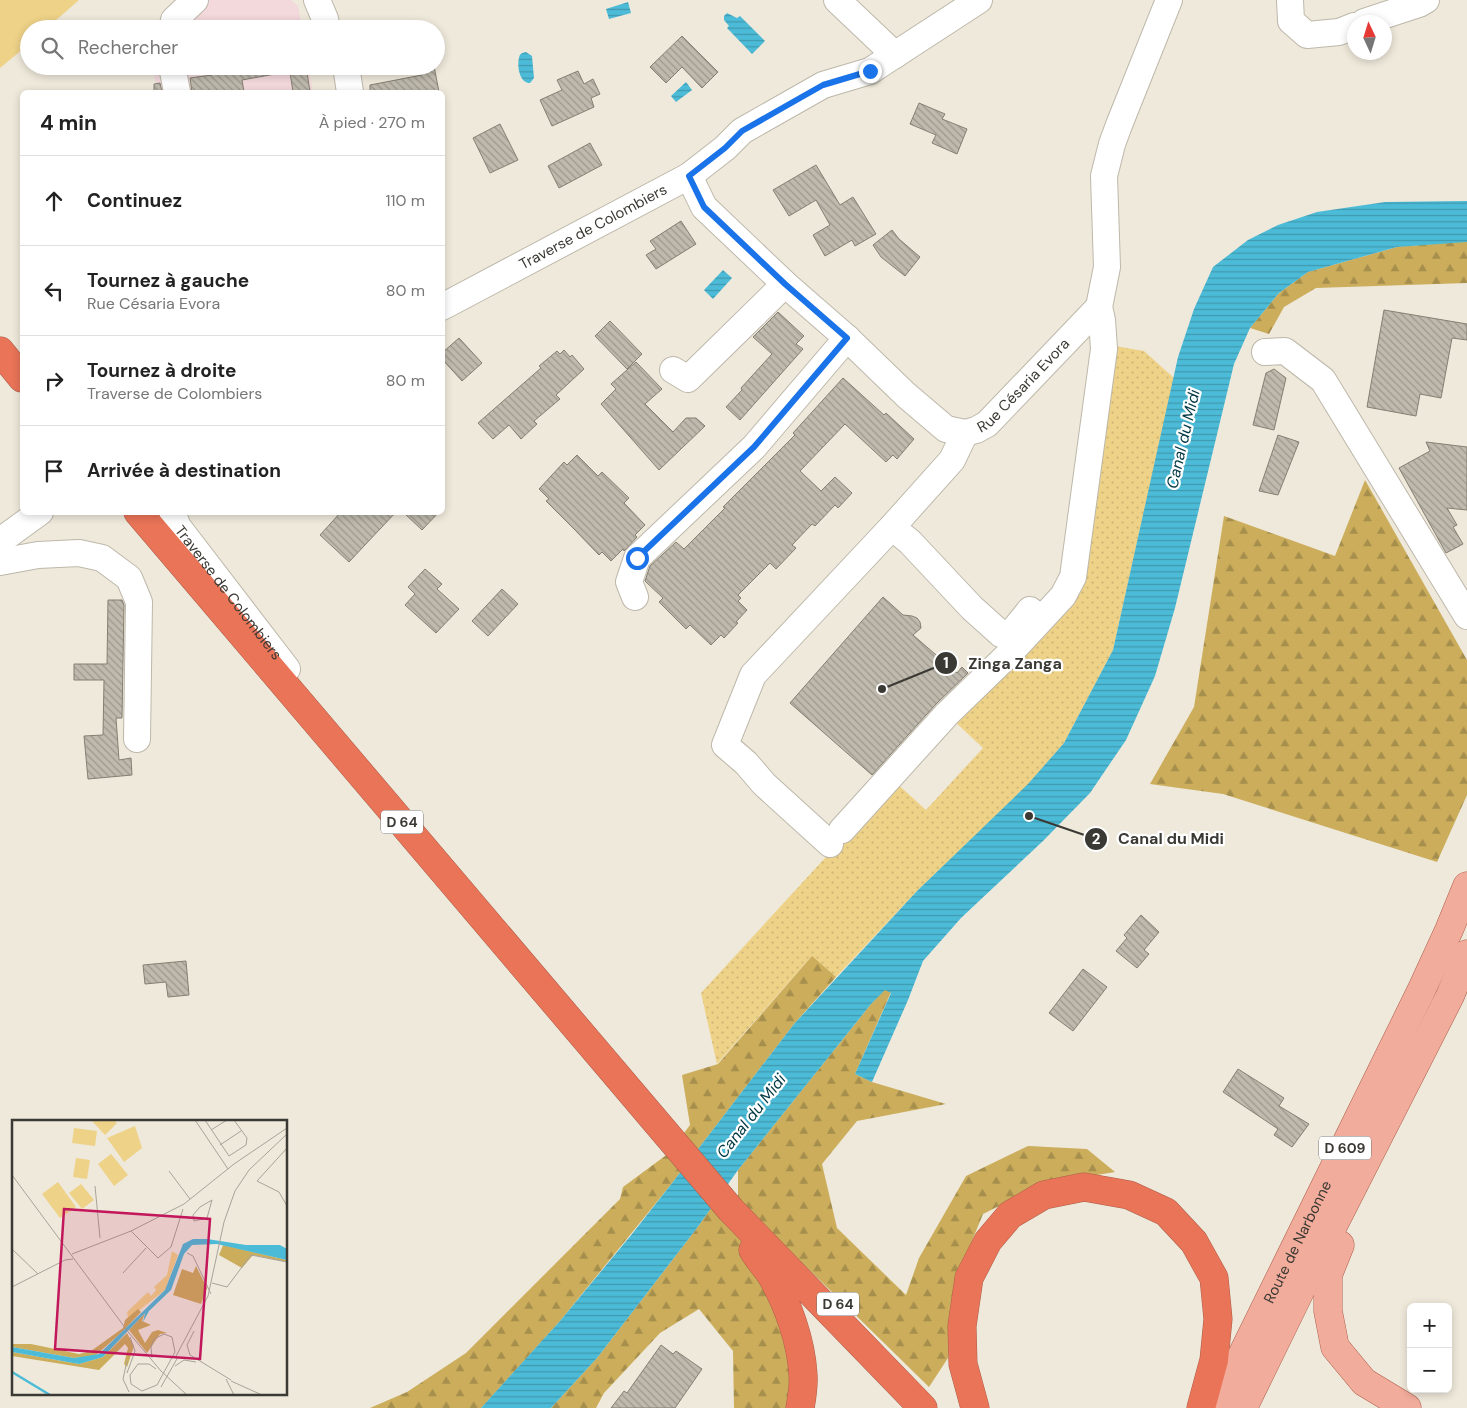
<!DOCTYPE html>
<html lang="fr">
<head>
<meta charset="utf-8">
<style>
  body { margin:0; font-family:"DM Sans",sans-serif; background:#f2f2f2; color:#222 }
  .controls { position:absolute; right:15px; bottom:15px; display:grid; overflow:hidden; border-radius:8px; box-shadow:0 2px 8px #0003 }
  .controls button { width:45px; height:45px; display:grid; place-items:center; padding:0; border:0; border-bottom:1px solid #e0e0e0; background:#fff; color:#222; font:25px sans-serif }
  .compass { position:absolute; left:1347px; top:15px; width:45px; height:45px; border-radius:50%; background:#fff; box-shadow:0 2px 8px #0003; rotate:356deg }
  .stop { position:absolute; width:15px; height:15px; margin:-11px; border:4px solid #1a73e8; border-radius:50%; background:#fff }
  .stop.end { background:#1a73e8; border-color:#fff; box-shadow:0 1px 5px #0008 }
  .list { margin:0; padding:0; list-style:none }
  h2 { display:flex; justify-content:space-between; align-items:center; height:65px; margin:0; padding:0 20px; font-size:21px }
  h2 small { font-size:16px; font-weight:400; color:#767676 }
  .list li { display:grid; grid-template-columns:32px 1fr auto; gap:15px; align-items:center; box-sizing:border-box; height:90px; padding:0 20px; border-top:1px solid #e0e0e0 }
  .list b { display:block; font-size:19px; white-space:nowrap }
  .list p { margin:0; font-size:16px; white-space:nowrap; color:#767676 }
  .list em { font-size:16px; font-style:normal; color:#767676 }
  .icon { flex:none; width:28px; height:28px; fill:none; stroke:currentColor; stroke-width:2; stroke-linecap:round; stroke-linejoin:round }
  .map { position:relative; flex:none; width:1467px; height:1408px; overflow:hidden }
  .search { position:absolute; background:#fff; box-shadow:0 2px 8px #0003; left:20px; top:20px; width:425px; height:55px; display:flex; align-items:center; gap:12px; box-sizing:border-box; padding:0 18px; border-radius:28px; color:#767676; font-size:19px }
  .panel { position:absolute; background:#fff; box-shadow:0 2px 8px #0003; left:20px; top:90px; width:425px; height:425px; border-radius:8px }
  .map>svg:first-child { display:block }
</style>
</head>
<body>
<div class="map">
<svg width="1467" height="1408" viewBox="0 0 1467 1408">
  <defs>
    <pattern id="grass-dots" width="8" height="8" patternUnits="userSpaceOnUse" patternTransform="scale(1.25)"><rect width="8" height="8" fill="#eed288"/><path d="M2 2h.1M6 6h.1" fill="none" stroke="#cdb576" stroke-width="1.8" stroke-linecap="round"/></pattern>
    <pattern id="forest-firs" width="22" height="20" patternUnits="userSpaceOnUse" patternTransform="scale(1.25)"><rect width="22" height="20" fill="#cbad5b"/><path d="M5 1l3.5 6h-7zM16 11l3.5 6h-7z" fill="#a68e4c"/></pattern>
    <pattern id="water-rules" width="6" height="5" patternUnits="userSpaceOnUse" patternTransform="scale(1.25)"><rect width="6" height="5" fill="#4cbbd7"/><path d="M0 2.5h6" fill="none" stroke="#4099af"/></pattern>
    <pattern id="building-back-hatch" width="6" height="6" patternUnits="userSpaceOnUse" patternTransform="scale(1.25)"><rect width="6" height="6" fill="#bfbaad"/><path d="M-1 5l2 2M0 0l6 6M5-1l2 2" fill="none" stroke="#9c988e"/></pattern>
  </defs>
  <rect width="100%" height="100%" fill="#efe9db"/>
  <path fill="#f3d8dc" d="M182,0h109l7,6 4,23h-153z
    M153,66h155l5,26h-156z"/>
  <path fill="url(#grass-dots)" d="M1109,345l35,6 30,27 -61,272 -49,93 -35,41 -112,107 -81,86 -25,-20 -94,107 -16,-71 136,-148 56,-65 33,30 57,-62 -32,-30 126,-129z"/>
  <path fill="url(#forest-firs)" d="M1455,242h12v41l-151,5 -32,19 -15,27 -19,-6 29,-35 29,-21 89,-25z
    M1365,480l102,180v135l-30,67 -214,-68 -73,-10 44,-77 30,-191 111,40z
    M812,956l24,21 -42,47 -125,163 -109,134 -77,85 -2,2h-111l37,-16 59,-39 154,-154 3,-12 46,-34 21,-28 -8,-50 36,-11z
    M885,989l6,3 -36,82 17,8 74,22 -89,17 -35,43 15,64 69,67 13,-37 47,-82 62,-30 59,3 28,23 -72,12 -60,30 -27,66 -8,78 -19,29 -191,-187v-30l133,-166z
    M718,1198l53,77 29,133h-66l-1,-57 -34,-42 -39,24 -56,60 -8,15h-45l46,-50 100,-130z"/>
  <path fill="#eed288" d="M0,0h79l-33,29h-17v15l-29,24z"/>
  <path fill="url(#water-rules)" d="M628,2l3,11 -22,6 -3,-10z
    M727,13l10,5 3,-2 25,25 -13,13 -25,-26 2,-2 -5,-6v-4z
    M526,52l6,4 2,22 -4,5c-11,0 -13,-18 -11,-25 1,-5 3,-5 7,-6z
    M686,82l6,8 -16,12 -5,-6z
    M1467,201v41l-70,5 -89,25 -29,21 -29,35 -16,36 -59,244 -20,68 -29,64 -36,53 -47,48 -82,77 -38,43 -15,39 -36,82 -17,-8 36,-81 -6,-3 -14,14 -133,166 -41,58 -100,130 -46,50h-70l79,-87 72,-87 37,-47 125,-163 123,-133 111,-107 36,-41 49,-93 65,-293 16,-48 19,-42 35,-27 30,-15 39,-13 68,-10z
    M723,270l9,8 -19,21 -9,-9z"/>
  <path fill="url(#building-back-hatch)" stroke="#847f72" d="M682,36l36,36 -16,16 -20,-21 -16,16 -16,-16z
    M210,66h64l1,8 -33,6 2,12h-52l-2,-14 22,-3z
    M289,66h17l4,26h-17z
    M420,66h14l5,26h-69v-7l52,-10z
    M578,71l6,13 9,-5 7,15 -9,4 3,9 -42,19 -12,-26 22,-10 -5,-10z
    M160,83l2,9h-8v-8z
    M919,103l26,11 -3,5 25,10 -10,25 -25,-11 4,-8 -26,-11z
    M500,124l18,36 -28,13 -17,-35z
    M590,143l12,22 -43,23 -11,-22z
    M816,165l24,40 13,-8 23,37 -21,12 -3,-6 -27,16 -12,-21 17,-10 -14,-25 -27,16 -16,-26z
    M681,221l15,23 -40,25 -10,-14 10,-6 -6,-8z
    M892,230l7,9 21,18 -15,19 -24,-19 -8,-12z
    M1384,310l83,14v16l-15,-2 -11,60 -21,-4 -4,22 -49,-9z
    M778,312l26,24 -8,8 7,5 -63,71 -14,-13 16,-17 -1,-2 31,-34 -19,-17z
    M610,321l32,33 -15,15 -32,-33z
    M459,338l23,25 -20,18 -20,-22v-6z
    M564,350l6,7 2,-2 12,14 -28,26 4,4 -26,22 3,3 -16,15 -12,-14 -16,14 -15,-16 63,-55 -2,-2 18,-15 3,3z
    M636,362l26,27 -17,15 28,28 13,-14h10l9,8 -46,44 -58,-66 15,-15 -5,-5z
    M1274,369l12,9 -12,52 -21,-5 13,-52z
    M843,378l41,37 2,-2 28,26 -17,20 -4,-4 -7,7 -41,-38 -45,47 21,20 14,-14 17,16 -14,15 -3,-3 -20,21 -3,-2 -20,21 4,3 -20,21 -6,-6 -32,32 3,3 -3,3 9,9 -11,12 2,1 -14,15 -3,-3 -10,10 -21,-20 -4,4 -27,-27 4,-4 -18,-17 5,-15 26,-24 8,7 41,-41 -2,-1 72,-72 -2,-2z
    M1278,435l21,7 -21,53 -19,-4z
    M1426,442l41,5v63l-20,-2 10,17 -4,2 10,17 -17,9 -47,-85 31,-17z
    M577,455l21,21 4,-4 27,26 -5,5 21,22 -10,10 2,2 -13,14 -1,-2 -12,12 -9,-9 -3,3 -25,-26 -28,-28 3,-2 -10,-10 25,-27 3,3z
    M341,512h55l-47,50 -29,-27z
    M403,512h36l-17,18z
    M425,569l17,15 -5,5 22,20 -23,24 -31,-28 10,-11 -7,-7z
    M502,589l16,15 -30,32 -16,-15z
    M883,597l20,18 9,1 5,2 3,4 1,6 -8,7 44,38 5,-6 6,6 -32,31 -64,71 -82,-72z
    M108,600h14l2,5 -2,113h-6l3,42 12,-2 1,17 -44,4 -4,-43 19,-1 1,-55h-30v-16h33z
    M1141,915l18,17 -15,18 5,4 -12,14 -21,-17 11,-13 -3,-3z
    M186,961l3,34 -21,2 -2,-15 -21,2 -2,-19z
    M1083,969l24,18 -34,44 -24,-18z
    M1238,1069l46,29 -5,8 30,18 -17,23 -18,-12 4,-6 -55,-37z
    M661,1345l12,9 3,-3 26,18 -27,39h-64l13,-17 3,2z"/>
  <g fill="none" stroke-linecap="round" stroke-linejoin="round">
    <g stroke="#bdb8aa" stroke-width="28">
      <g id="minor">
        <path d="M317,0l8,19 2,10"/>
        <path d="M837,0l58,55"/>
        <path d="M1290,0l1,21 16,14 32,-3 15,-6"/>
        <path d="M1364,22l55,-18 7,-4"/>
        <path d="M172,29l2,-9 21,-20"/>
        <path d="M172,66l5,26"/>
        <path d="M346,66l4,26"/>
        <path id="s1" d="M689,176l15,31 81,77 62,54 59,57 40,34 19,4 11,-3 11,-6 112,-117 8,-40 -3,-91 8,-32 7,-19 50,-125"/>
        <path id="s2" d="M442,307l247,-131 36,-28 17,-17 81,-46 47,-14 109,-71"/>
        <path d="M1265,352l20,-1 38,29 144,236"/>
        <path d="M673,370l15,9 97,-95"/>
        <path id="s3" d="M172,512l6,15 109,142"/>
        <path d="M892,527l18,15 62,66 29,26 12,-3 17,-21"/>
        <path d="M0,541l40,-29"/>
        <path d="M0,562l38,-7 41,-2 23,5 27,20 10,24 -2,137"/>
        <path d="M635,597l-6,-15 8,-24 117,-111 93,-109"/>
        <path d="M842,830l105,-116 64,-62 52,-56 10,-19 31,-228 -2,-29 -3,-13"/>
        <path d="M830,844l-66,-60 -18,-21 -21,-18 28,-70 139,-148 60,-67 13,-27"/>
      </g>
    </g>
    <g stroke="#ac5f4b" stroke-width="29">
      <g id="major">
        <path d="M1340,1245l-12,30v36l7,36 29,35 43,26"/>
        <path id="s4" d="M1216,1408l205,-417 28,-61 18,-44"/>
        <path d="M1243,1408l65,-133 142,-279 17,-42"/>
      </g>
    </g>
    <g stroke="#ac5f4b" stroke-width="29">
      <path id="highway" d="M0,351l22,27
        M138,512l593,698 192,198
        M753,1250c5,9 13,17 18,25 17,29 30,66 32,99 1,11 -1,23 -3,34
        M975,1408l-12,-44 -1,-38 7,-48 19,-37 22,-26 34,-20 40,-8 45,8 37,17 28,30 20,36 4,41 -4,41 -13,48"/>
    </g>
    <use href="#minor" stroke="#fff" stroke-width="26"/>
    <use href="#major" stroke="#f2ac9b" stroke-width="28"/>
    <use href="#highway" stroke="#e97458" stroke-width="28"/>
  </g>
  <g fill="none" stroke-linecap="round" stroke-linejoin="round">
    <path stroke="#1a73e8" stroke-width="6" d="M637,558l117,-111 93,-109 -62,-54 -81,-77 -15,-31 36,-28 17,-17 58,-33 23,-13 47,-14"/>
  </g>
  <g text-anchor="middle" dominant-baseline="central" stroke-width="4.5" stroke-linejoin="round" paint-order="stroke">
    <g fill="#fff" stroke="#767471" stroke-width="1">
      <rect x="381" y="810.5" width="42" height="23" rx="4"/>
      <rect x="1319" y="1136.5" width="52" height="23" rx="4"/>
      <rect x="817" y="1292.5" width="42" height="23" rx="4"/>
    </g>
    <g font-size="14" font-weight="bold" fill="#3b3934">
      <text x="402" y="822">D 64</text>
      <text x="1345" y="1148">D 609</text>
      <text x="838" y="1304">D 64</text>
    </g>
    <g font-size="15" fill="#3b3934" stroke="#fff">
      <text stroke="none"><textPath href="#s2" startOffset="171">Traverse de Colombiers</textPath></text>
      <text stroke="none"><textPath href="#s1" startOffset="459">Rue Césaria Evora</textPath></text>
      <text stroke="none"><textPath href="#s3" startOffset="99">Traverse de Colombiers</textPath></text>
      <text stroke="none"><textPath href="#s4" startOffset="185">Route de Narbonne</textPath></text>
    </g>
    <g font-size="16" font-style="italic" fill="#023844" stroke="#fff">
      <text transform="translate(1183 439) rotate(-77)">Canal du Midi</text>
      <text transform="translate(751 1116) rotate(-52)">Canal du Midi</text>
    </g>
  </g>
  <g transform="translate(12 1120)">
    <rect width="275" height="275" fill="#efe9db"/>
    <path d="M160,131l6,4 -13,35 -37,29 -1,-7 21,-20 3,4 5,-6 -2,-3 13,-12z" fill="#eed288"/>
    <path d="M211,125l64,15v2l-34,-7 -11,13 -23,-13zM184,146l11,22 -6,16 -28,-9 9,-26 11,4zM126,189l3,3 -18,19 -28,25 -21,2 -62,-11v-3h19l48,10 12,-3 32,-23 2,-8zM133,193l-3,8 9,4 -13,5 7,13 7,-11 6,-2 9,3 -7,1 -13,19 -18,-23zM115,213l7,13 -7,21 -3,-3 4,-16 -3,-4 -26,26 -87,-14v-4l67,12 24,-7z" fill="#cbad5b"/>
    <path d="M102,0l3,3 -12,12 -13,-14zM123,6l7,22 -18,14 -17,-24zM62,8l23,3 -2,15 -23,-3zM99,34l17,21 -14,11 -16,-22zM64,38l14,2 -3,19 -14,-2zM46,62l18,25 -16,11 -18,-24zM69,64l13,16 -12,9 -13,-16z" fill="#eed288"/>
    <path d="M195,119l39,6h34l7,4v11l-70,-16 -25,1 -8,9 -13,36 -22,21 -6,11 2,-9 -42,44 -24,7 -67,-12v-5l62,11 25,-4 66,-64 18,-46 10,-5z" fill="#4cbbd7"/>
    <path fill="none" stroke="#4cbbd7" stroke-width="2.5" d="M0,252l38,23"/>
    <path fill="none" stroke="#a7a398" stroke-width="1" d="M183,0l33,49M193,0l24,36 17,-11 1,-7 -13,-18M199,10l16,-10M208,25l21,-14M275,28l-30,33 22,11 8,14M157,51l21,28M0,55l117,158 32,38 26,24M83,66l5,52M200,80l-5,18 -13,3 -1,-6 7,-8zM119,111l27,27 13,-11 12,-38M0,129l26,25M175,133l6,3 18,38M60,134l59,-23 53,-27 50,-40 53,-36M111,153l23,-25M200,163l15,4 24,-32 36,7M0,167l53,-27 8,-1M182,211l-7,14 3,10 41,25M140,238l-1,-11 3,-8 10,-5 8,3 3,15 -18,33 -15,6 -11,-7 -1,-9 8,-11h11l7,5M163,238l33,-62 16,-74 11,-31 14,-21 38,-36M115,241l-4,18 6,13M163,246l9,-6 12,2M115,253l8,-22 -5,-14M214,259l8,16M219,261l31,14M149,267l17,-30"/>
    <path fill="#c2185b" fill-opacity="0.15" stroke="#c2185b" stroke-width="2.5" d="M52,89l146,10 -10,140 -145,-10z"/>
    <rect width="275" height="275" fill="none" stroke="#3b3934" stroke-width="2.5"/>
  </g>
  <path fill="none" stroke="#3b3934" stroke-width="2" d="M882 689L946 663M1029 816L1096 839"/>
  <g fill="#3b3934" stroke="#fff" stroke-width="2">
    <circle cx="882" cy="689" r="5"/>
    <circle cx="1029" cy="816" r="5"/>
    <circle cx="946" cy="663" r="12"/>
    <circle cx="1096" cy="839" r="12"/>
  </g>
  <g font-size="15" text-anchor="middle" font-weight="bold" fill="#fff">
    <text x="946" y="668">1</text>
    <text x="1096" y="844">2</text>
  </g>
  <g font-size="16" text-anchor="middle" font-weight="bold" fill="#3b3934" stroke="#fff" stroke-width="4.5" stroke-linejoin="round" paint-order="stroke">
    <text x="1015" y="669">Zinga Zanga</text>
    <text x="1171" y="844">Canal du Midi</text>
  </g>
</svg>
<div class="controls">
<button>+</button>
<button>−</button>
</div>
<svg class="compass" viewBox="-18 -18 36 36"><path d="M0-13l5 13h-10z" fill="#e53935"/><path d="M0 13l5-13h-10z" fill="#767676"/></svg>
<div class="stop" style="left:637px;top:558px"></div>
<div class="stop end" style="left:870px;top:71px"></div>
<div class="search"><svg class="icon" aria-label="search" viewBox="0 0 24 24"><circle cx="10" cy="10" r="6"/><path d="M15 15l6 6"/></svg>Rechercher</div>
<section class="panel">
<h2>4 min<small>À pied · 270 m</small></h2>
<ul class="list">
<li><svg class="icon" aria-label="ahead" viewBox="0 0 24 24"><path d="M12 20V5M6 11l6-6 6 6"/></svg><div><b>Continuez</b></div><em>110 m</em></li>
<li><svg class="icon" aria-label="left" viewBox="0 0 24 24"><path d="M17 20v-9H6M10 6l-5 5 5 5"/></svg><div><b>Tournez à gauche</b><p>Rue Césaria Evora</p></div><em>80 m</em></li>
<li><svg class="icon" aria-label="right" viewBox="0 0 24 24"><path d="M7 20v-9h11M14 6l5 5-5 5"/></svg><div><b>Tournez à droite</b><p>Traverse de Colombiers</p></div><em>80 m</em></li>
<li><svg class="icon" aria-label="arrive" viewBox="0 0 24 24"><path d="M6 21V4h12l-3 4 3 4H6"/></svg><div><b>Arrivée à destination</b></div></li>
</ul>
</section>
</div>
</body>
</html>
